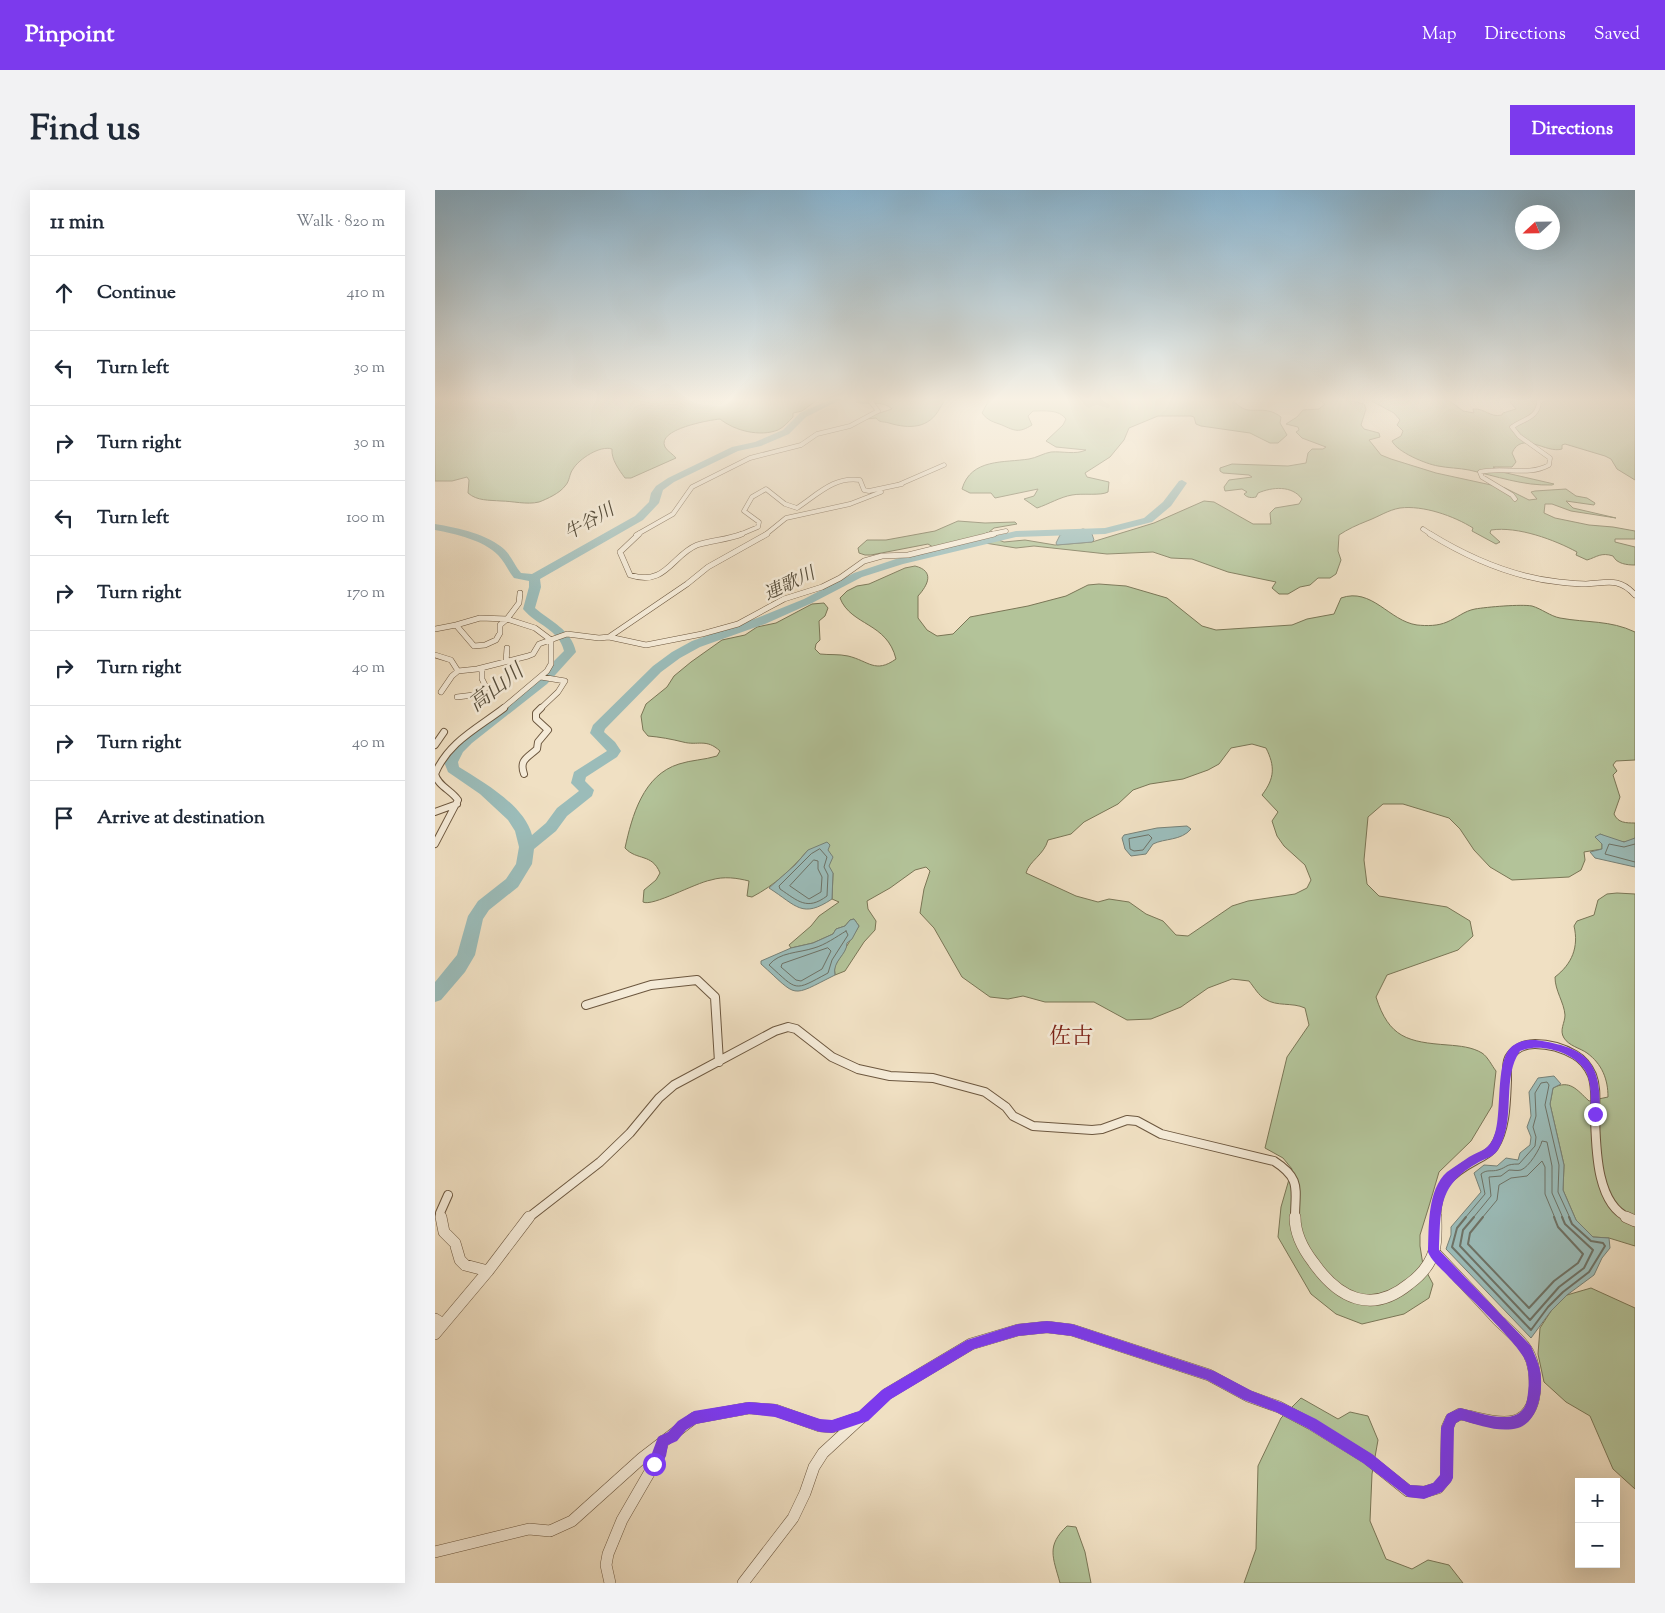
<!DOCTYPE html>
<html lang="en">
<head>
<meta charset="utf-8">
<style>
  body { margin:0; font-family:"Sorts Mill Goudy","Noto Serif JP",serif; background:#f2f2f3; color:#1f2937 }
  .controls { position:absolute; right:15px; bottom:15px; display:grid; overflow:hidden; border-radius:0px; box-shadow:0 5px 20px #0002 }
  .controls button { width:45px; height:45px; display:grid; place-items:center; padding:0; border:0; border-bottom:1px solid #e0e1e3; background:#fff; color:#1f2937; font:25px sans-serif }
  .compass { position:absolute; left:1080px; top:15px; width:45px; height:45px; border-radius:50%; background:#fff; box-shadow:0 5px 20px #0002; rotate:248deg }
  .stop { position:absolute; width:15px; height:15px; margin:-11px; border:4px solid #7c3aed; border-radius:50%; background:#fff }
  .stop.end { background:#7c3aed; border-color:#fff; box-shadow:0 1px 5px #0008 }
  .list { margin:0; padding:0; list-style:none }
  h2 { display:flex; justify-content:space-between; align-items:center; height:65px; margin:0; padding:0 20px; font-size:21px }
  h2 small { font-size:16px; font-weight:400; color:#747a83 }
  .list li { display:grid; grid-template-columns:32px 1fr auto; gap:15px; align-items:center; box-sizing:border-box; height:75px; padding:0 20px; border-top:1px solid #e0e1e3 }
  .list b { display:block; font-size:19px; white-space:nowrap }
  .list em { font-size:16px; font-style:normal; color:#747a83 }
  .icon { flex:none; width:28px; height:28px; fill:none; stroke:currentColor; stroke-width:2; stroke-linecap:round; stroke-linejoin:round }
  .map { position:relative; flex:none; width:1200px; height:1393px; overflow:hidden; border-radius:0px }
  header { display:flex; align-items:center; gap:30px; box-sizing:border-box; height:70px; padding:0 25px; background:#7c3aed; color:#fff }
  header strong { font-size:24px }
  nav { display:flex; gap:28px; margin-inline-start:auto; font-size:18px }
  .intro { display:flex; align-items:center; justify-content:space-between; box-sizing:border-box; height:120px; padding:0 30px }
  h1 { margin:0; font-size:35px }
  .button { padding:12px 22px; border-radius:0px; background:#7c3aed; color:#fff; font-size:18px; font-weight:700 }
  main { display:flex; gap:30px; padding:0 30px }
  aside { flex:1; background:#fff; border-radius:0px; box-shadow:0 5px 20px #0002 }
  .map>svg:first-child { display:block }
</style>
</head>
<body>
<header>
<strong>Pinpoint</strong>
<nav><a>Map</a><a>Directions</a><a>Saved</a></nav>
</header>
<div class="intro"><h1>Find us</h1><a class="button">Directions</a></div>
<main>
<aside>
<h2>11 min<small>Walk · 820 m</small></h2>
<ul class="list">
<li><svg class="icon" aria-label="ahead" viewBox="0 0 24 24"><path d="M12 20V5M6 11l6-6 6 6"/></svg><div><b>Continue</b></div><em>410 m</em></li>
<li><svg class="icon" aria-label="left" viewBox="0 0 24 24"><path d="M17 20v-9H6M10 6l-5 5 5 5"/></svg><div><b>Turn left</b></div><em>30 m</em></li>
<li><svg class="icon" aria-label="right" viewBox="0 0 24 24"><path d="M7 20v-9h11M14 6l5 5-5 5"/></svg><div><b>Turn right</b></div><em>30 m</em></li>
<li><svg class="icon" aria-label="left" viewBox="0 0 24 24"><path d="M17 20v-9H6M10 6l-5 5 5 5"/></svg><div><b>Turn left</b></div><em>100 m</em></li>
<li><svg class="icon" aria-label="right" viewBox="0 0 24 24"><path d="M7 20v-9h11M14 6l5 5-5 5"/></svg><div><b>Turn right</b></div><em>170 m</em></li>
<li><svg class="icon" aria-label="right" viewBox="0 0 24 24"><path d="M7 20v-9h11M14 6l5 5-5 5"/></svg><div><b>Turn right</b></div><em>40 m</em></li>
<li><svg class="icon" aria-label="right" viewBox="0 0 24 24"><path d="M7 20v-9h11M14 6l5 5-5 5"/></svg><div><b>Turn right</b></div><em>40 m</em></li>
<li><svg class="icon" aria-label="arrive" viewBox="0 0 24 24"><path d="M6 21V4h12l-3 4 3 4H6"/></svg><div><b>Arrive at destination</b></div></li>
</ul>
</aside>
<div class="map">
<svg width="1200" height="1393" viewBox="0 0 1200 1393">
  <rect width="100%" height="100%" fill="#f0e0c3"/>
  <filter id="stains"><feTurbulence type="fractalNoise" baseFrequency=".004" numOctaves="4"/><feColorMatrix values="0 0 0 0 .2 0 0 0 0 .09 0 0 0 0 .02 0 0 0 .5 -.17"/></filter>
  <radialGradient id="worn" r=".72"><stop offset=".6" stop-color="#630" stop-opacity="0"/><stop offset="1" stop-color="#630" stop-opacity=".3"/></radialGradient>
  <path fill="#b3c399" stroke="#7a7656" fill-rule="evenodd" d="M0,208h385l-18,13 -9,2v4c-5,5 -9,10 -15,13 -18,7 -43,1 -58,-11 -10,1 -64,10 -55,28 2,4 8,7 11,11l-45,20h-6c-6,-8 -14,-19 -13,-29 -12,-4 -33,10 -39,20 -4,5 -3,12 -8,17 -5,7 -18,13 -26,16 -12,3 -27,-1 -38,-1 -12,-1 -24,0 -33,-8l1,-13 -2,-3 -15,4h-17z
    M420,208h90c-1,5 -3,6 -5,10 -11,21 -31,21 -51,15 -7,-2 -9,0 -13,-5l-10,1 1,-2 25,-8c-9,-9 -24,-4 -36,-7l-2,-2z
    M555,208h239c5,3 9,8 13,10 11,6 24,-3 39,9l-1,6 7,12 -9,8h-8l-20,-10 -49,-7 -5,-2 -2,-7 -3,-1h-33l-29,12 -5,12 -14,17 -25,16 2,4 22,5 -1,10c-7,4 -26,1 -36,3 -12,2 -23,9 -35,13l-13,-9 10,-3 4,-7 -43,9 -4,-5h-21l-8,-4c9,-31 42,-26 67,-30 7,-1 15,-6 22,-7 11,-1 25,3 35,-2l-30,-3 -10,-6 17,-16 3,-6c-7,-10 -22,-8 -33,-8l-5,5 4,9c-13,8 -17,6 -30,0 -8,-3 -14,-4 -20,-12z
    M881,208h26l22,6 2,5 -5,16 3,4 15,4 1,4 -11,3 12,15 10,4 45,14 69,15 24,12 8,-1 -6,-7 4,-1 31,-2 10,7 11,2 8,5 -1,2 -28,-4 7,7 43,10 -45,-7 -19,-7h-7l-1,9 11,5 34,7 24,2 22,4v8h-20v3l20,5v18c-8,0 -18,-1 -22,-9 -12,-4 -16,1 -26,4l-11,-5 1,-3c-22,-12 -59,-26 -86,-22l-1,3 10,9 -4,2 -24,-13 1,-3c-19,-12 -50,-23 -73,-20 -12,2 -22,9 -33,13 -10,4 -19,8 -28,14l-1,16 3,9 -5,14 -6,4h-12l-8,7 -10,2 -12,7h-9l-7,-6 4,-6 -48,-10 -36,-13 -21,-1 -18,-6 -46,2 -73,-8 -18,2 -31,-5 -42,10 -15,-9 -57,11h-6l-6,-2 -1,-5 9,-8h19l49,-9 23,-10 27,2 30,-1 2,2 -23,4 -5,4 2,5 13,5 21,-2 30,5 37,-3 62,-19 50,-22 10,1 39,22h18l-1,-11 5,-5 24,-4 3,-5c-10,-14 -30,-12 -44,-6l-2,4c-4,1 -9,1 -12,-3l3,-2 -5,-3 -17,2 -1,-4 5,-7 23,-3 -3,-2 -26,-2 -3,-2v-3l12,-4 56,2 18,-3 2,-10 4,-4h11l3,-2 -24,-9 -6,-6 3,-2 -1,-3 -12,-3 11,-7 6,-7 16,-1 6,-5z
    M931,208h80l17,13 11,2 -1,-4c12,-1 17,9 29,6l1,-2 13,-4 -6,-7 2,-3 11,-1h112v82l-18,-11 -6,-10 -6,-3 -40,-12 -3,1v4c-16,5 -40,-19 -50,4l4,9 -4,5h-19l9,5 52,12 -2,1c-29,1 -56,-9 -83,-15 -10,-2 -21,-2 -31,-4 -12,-2 -41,-14 -46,-25l9,-5 2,-5 -6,-6 3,-5 -6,-7z
    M480,376c20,5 13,19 3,30v22l9,12 10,6 16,-2 17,-17 58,-11 38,-10 22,-11 11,-1 27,2 41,12 35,28 14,4 76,-5 15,-6 27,-5 7,-16c31,-11 48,23 76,27 10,1 21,1 30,-3 10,-4 17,-11 28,-13 12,-2 46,-5 57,-3 10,3 18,10 28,12 27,5 50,2 75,14v128l-19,1 -3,4 4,6 -4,4 7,22 -6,17c4,9 12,9 21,9v15c-11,8 -24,1 -35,-4l-1,7 3,3v5l-18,3 1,8 -4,10 -12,7 -57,3 -22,-13 -16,-17 -14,-21 -11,-11 -46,-14h-20l-15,13 -4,43 3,24 12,12 68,11 23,14 3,15 -15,14 -71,25 -11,22c13,41 32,45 72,48 12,1 24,2 34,8 6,4 10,13 14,18l-4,35 -21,35 -32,31 -10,34 -9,29v11l3,19 10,19 -4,14 -25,16 -42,10 -26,-10 -25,-20 -33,-57 3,-30 11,-38 -9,-11 -18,-10 22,-91 22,-32 -4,-17c-13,-6 -28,-1 -40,-9 -6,-3 -11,-12 -16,-18l-17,-2 -24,9 -27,19 -30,12 -24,1 -33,-18h-49l-22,-6 -15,3 -18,-2 -28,-20 -28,-49 -14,-15 4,-24 6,-18 -4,-4 -11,3 -25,18 -23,13 1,8 8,12 -1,9 -11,12 -19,29 -10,4 -1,-8 25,-41 -5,-7 -4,1 -5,6 -9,3 -3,5 -20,9 -22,5 -2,-3 22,-19 8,-10 20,-14 -7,-3 1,-26 -25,-23c-16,19 -33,35 -56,47l-5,-1 2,-15c-12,-3 -25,-5 -38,-1 -16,3 -59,27 -68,22l1,-12 12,-10 4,-7c-8,-20 -23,-12 -35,-25 7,-32 18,-73 54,-84 12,-4 25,-4 38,-8l3,-5c-14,-13 -22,-5 -37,-9 -12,-3 -23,-5 -35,-6l-5,-6 -2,-14 5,-12 21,-17 7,-11 17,-14 31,-22 23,-5 12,-8 19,-4 36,-19 12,-1 4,5 -3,8 -6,5 1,19 -4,4 -1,5 5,5c9,1 19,0 28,2 21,5 27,18 48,3 -9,-37 -45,-33 -56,-61l7,-7 10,-5 12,-2 36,-16zM817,554l14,4c9,18 9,30 -4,47l16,17 -6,9 5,15 7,10 21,19 6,15 -4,8 -12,6 -47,7 -16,5 -44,30 -12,-1 -13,-14 -17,-7 -17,-12 -20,-3 -11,3 -22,-6 -50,-23c3,-12 18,-18 22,-33l23,-6 13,-12 34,-18 15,-14 17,-6 33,-5 25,-9 11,-6 12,-16z
    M1182,703l18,1v352l-26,-8 -16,-1 -17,-17 -13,-30 1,-25 -14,-61 3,-16c17,-9 24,2 36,13l19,-4c0,-18 -6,-33 -21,-44 -7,-5 -18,-7 -23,-15 -5,-8 1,-15 1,-23 -1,-13 -10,-24 -10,-38 17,-13 24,-30 19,-51l3,-5 17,-6 4,-15 9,-6z
    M1156,1098l44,20v181l-22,-20 -23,-53 -24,-14 -22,-20 -6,-28 2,-26 11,-17 16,-16z
    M866,1208l37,21 12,-7 18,4 10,24 -6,34 -2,47 16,38 26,10 16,-9 21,5 14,18h-219l12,-34 2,-83 23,-48z
    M632,1336l9,1 9,25 6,31h-31c-7,-26 -14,-37 7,-57z"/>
  <path fill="#9bbcb9" stroke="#778177" d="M648,339l8,2 3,9 -2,2 -35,3 -1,-2 4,-8z
    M752,636l4,3c-10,12 -26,9 -38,15l-7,10 -15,2 -6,-7 -3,-11 2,-3 33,-7z
    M1165,644l24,8 11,-4v29l-40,-9 -5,-6 12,-3v-5l-7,-7z
    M392,652l3,3 -2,5 5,7 -4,9 4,7 -1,26c-30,20 -35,7 -63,-11l26,-23 13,-15z
    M419,729l5,7 -7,13 -5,4c0,12 -15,18 -12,32 -46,23 -36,23 -74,-11v-3l30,-13 22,-5 20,-9 3,-5 9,-3 5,-6z
    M1119,886l7,8 -8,4 -3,16 14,61 -1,25 13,30 17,17 16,1 1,10 -8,10 -8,17 -27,20 -16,16 -20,27 -85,-89 5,-14v-8l30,-35 -7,-19 10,-8 13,1 9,-8 12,2 2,-7 10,-8 1,-8 -4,-10 4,-11 -2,-24 9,-14z"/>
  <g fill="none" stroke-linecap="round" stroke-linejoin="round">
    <path stroke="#6e7266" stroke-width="1" d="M714,645l3,3 -9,12 -9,1 -4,-2 -1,-10z
      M1200,654l-11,3 -15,-3 -4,10 30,8
      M385,659l7,8 -3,10 4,8 -1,21c-20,15 -29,5 -47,-7l-1,-3 32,-32z
      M379,670l4,1v8l4,8 -1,15 -12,7 -19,-13z
      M411,741l2,4 -16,25 -4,13c-35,19 -30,18 -59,-8 10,-13 30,-12 45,-17 11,-3 22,-11 32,-17z
      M393,758l3,3 -9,18 -21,12 -5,-1 -15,-13 1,-3z
      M1030,1028l20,-24 -4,-20c6,-5 10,-2 17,-4 10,-3 7,-6 21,-6l16,-18 1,-9 -3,-10 3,-11 -1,-23 6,-10 6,-1 2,3 -4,20 14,60 -1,27 12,26
      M1038,1028l18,-22 -2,-19 12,-1 8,-6c4,0 8,1 12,0 8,-3 19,-21 21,-29l5,1 5,24v27l11,25
      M1047,1028l15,-18 2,-15 12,-7 16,-2 15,-15 3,6v27l10,24"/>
    <path stroke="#6e7266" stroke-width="2" d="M1031,1027l-9,11 -5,19 79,83 17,-23 15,-15 26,-20 16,-26 -2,-3 -12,-2 -19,-17 -3,-7
      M1039,1027l-11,13 -3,16 70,74 29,-33 25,-19 9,-18 -28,-26 -3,-7
      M1048,1027l-13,16 -2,11 61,64 25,-27 24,-18 5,-9 -25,-27 -4,-10"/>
    <path fill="#9bbcb9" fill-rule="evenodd" d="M0,208h5l-2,6h-3z
      M399,208h10l-38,19 -17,17 -28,12 -23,5 -64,31 -11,8 -4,13 -16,17 -103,59 1,8 -6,21c16,14 36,21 41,44l-29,32 -75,59 -9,9 -5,10 1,5c24,15 65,38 73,68l14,-12 11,-15 22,-17 -8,-8 3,-11 33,-21 -17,-18 3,-8 60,-59 19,-14 20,-11 65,-23 47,-19 50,-26 42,-14 120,-28 89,-3 39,-10 19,-16 16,-21 3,-1 5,3 -16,23 -19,16 -47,12 -89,3 -113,27 -41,13 -50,26 -47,21 -65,23 -20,11 -19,14 -56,57 -1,3 11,10 6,9 -4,6 -31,20 -1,4 9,9 -2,6 -25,20 -11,15 -22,18 -2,15 -14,23 -29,23 -6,9 -8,36 -10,17 -24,28 -6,2v-20l22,-27 11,-39 10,-15 28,-22 10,-15 3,-17 -4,-16 -7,-11 -28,-26 -32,-22 -4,-10 8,-15 10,-10 75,-59 27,-27c-5,-22 -28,-26 -41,-42l6,-22v-6l-15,-3c-6,-7 -9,-16 -16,-23 -15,-15 -42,-21 -63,-25v-6c23,4 53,10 70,26 7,7 10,16 16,23l11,1 103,-58 14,-14 2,-9 5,-7 12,-8 64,-31 23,-5 28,-12 17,-17z"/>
    <g stroke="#6c573f" stroke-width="5">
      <path id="minor-far4" d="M463,295l46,-20
        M1080,309l-3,-4 -30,-18 -2,-5c24,-6 47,5 69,-7l1,-7 -31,-22 -7,-9c11,-8 26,-9 27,-25l7,-4
        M988,339l9,6
        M201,345l37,-21 19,-27 58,-29 51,-13 16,-11 33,-8 28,-15 -7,-9 2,-4
        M304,345l19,-8 1,-5 -15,-11 8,-14 14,-8 19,15 12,4c20,-13 37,-32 63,-28l4,10 5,1 33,-7
        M330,345l21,-17 64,-14 31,-12
        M552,345l19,-4"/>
    </g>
    <g stroke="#6c573f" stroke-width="6">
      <path id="minor-far3" d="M204,344l-19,18 10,23c36,12 42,-20 67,-30 15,-5 30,-5 45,-11
        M995,344c39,24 83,43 129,48 9,1 18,2 27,2 21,-1 33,-7 49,11
        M85,403l-1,10 -12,16 28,9 16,12
        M21,435l24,-7 27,1
        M0,439l21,-4 18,21 11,-1 11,-5 4,-7v-8l7,-6
        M174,447l78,-53 21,-17 59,-33
        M0,465l16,5 7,11 19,-2 51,-13 5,-2 6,-10 28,-10 32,4 10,-1 37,8 56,-11 36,-10 46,-25 38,-12 18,-9 24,-17 18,-5 26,-1 86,-21
        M71,472l1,-14
        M6,502l11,-16 6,-5
        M22,507l25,-3 4,-7 -4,-8v-11
        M67,519l45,-38 4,-7v-24
        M105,519l18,-17 7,-11 -24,-4"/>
    </g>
    <g stroke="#6c573f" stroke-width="8">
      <path id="minor-far2" d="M0,555l9,-13
        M0,584c13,-32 43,-46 69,-66
        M0,584c3,12 16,16 23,26l-23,44
        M89,584c-5,-14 3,-16 13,-25l1,-7 10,-12 -12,-11v-6l5,-5
        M0,622l22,-8"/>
    </g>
    <g stroke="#6c573f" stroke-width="10">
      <path id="minor-far1" d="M151,815l65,-20 46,-5 18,17 4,65
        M6,1028l-1,-5 8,-18
        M93,1028l72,-56 30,-29 29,-35 15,-13 101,-54 13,-4 8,2 36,28 26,12 32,7 43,2 52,14 21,15 7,9 20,10 59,4 10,-1 25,-9 10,1 24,13 113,27c28,18 21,28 21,57
        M1001,1028c1,-32 12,-43 40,-58 6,-3 14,-7 18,-13 12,-18 12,-46 13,-67 0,-7 -1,-16 2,-22 5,-9 15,-14 26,-14 13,0 28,4 40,11 7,4 13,11 17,20 5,13 3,27 3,41 1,31 1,89 34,102"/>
    </g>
    <g stroke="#6c573f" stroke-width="12">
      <path id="minor" d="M6,1027l3,15 11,11 5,17 5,5 23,6
        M860,1027c0,17 8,32 18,45 25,36 58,53 96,22 11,-8 21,-19 25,-33 3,-10 2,-23 2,-34
        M1191,1027l9,4
        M0,1129l8,5
        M0,1144l53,-63 41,-54
        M0,1362l94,-23 21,2 22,-10 70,-63 52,-40 55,-10 26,2 45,16 12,1 26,-9
        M175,1393l-4,-18 2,-11 14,-34 37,-64 4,-15
        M308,1393l50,-65 12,-25 9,-26 9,-14 64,-59 84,-50 47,-14 29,-3 25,3 137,45 39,21 31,11 32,17 57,35 40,32 16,1 14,-4 8,-10 1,-50 4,-9 9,-5c32,7 74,23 75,-28 0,-11 -2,-27 -9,-37 -7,-11 -19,-20 -29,-30 -21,-23 -42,-45 -63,-67"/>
    </g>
    <use href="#minor-far4" stroke="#f5ebd8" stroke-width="4"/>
    <use href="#minor-far3" stroke="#f5ebd8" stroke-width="5"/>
    <use href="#minor-far2" stroke="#f5ebd8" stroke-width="6"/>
    <use href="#minor-far1" stroke="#f5ebd8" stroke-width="8"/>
    <use href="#minor" stroke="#f5ebd8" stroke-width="11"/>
  </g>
  <linearGradient id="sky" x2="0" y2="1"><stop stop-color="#89b7d5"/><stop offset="0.52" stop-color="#f8f1e4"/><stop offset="1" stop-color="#f8f1e4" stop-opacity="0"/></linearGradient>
  <rect width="1200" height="403" fill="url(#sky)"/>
  <path fill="#7c3aed" d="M1101,850c53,8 65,22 64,74l-5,5 -5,-5c1,-14 2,-29 -4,-42 -11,-20 -46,-30 -66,-21 -18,26 -5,64 -19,93 -6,13 -10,12 -22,18 -41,23 -38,45 -40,88l92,96c4,10 10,21 10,33 1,17 -4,43 -23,49 -19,5 -39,-3 -57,-8l-5,3 -2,5 -1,50 -2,4 -9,10 -18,7 -16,-2 -45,-34 -56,-35 -31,-16 -32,-12 -37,-20 -135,-44 -25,-3 -29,3 -44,13 -83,50 -23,22 -36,12 -12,-1 -45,-15 -26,-3 -53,10 -10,6 -9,11 -9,4 -2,11 -7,13 -5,2 -4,-2 -2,-5 10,-27 10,-5 10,-11 16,-10 55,-9 26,2 45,15 12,1 27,-9 23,-21 85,-50 51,-16 29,-3 25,3 142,47 38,20 31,12 33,16 56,35 38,31 14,1 9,-3 7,-8 1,-47 6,-14 13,-6c18,4 61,22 67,-8 2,-13 3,-25 -1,-38 -5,-16 -60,-68 -76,-84 -7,-8 -18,-16 -22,-26 1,-25 -1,-62 19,-80 7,-5 15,-10 22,-15 10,-6 18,-6 24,-18 11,-23 0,-81 21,-94 7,-5 15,-5 22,-5z"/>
  <g text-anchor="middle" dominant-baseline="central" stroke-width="5" stroke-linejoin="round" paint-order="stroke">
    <g font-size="18" font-style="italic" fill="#574e3c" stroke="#f5ebd8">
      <text transform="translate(155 333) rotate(-30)">牛谷川</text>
      <text transform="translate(355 395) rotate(-25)">連歌川</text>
    </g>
    <g font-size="21" font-style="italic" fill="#574e3c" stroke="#f5ebd8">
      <text transform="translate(62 499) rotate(-38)">高山川</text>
    </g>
    <g font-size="22" fill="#7a1f14" stroke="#f5ebd8">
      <text x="636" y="848">佐古</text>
    </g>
  </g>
  <rect width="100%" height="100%" filter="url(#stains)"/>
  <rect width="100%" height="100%" fill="url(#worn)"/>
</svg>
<div class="controls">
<button>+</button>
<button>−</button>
</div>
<svg class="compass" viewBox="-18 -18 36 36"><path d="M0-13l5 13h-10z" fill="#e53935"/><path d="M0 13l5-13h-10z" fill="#747a83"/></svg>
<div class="stop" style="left:219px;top:1274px"></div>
<div class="stop end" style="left:1160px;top:924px"></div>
</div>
</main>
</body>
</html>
